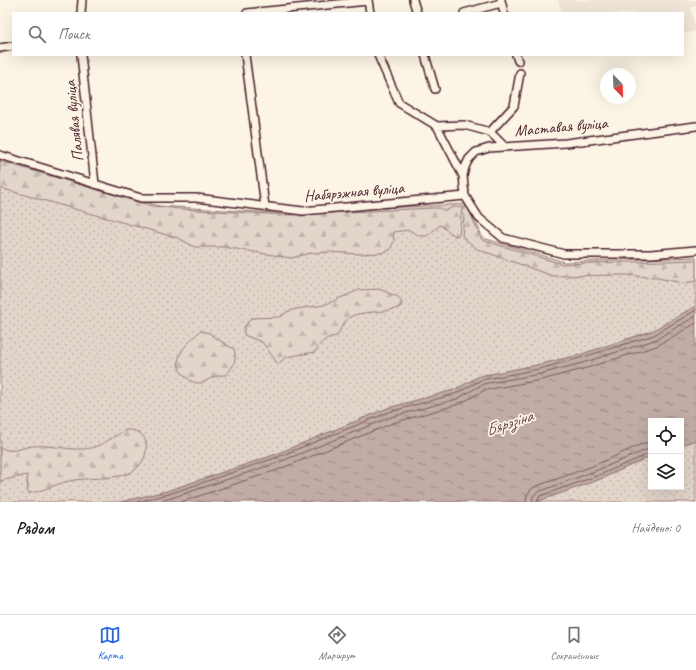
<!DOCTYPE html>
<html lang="ru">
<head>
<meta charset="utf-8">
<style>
  body { margin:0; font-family:Caveat,sans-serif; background:#f2f2f2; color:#222 }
  .controls { position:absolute; right:12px; bottom:12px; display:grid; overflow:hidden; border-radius:0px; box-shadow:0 4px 16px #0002 }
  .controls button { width:36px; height:36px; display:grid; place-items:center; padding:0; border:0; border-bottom:1px solid #e0e0e0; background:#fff; color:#222; font:20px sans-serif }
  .compass { position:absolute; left:600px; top:68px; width:36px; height:36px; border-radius:50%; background:#fff; box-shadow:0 4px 16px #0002; rotate:157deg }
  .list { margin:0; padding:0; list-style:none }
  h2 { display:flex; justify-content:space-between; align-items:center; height:52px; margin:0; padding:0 16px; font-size:17px }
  h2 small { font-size:13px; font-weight:400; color:#767676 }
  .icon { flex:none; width:22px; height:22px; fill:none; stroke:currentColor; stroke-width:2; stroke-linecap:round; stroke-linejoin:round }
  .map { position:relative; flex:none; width:696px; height:502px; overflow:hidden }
  .search { position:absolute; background:#fff; box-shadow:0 4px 16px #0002; left:12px; right:12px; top:12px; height:44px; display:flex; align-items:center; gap:10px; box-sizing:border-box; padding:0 14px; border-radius:0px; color:#767676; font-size:15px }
  .sheet { height:112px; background:#fff }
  nav { display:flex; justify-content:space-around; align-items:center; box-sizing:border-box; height:56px; border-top:1px solid #e0e0e0; background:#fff; font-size:11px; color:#767676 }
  nav a { display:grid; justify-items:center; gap:2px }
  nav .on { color:#2563eb }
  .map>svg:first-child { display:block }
</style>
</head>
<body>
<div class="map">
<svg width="696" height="502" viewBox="0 0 696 502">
  <defs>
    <pattern id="green-dots" width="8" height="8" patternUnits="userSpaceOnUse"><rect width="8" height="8" fill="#e2d5ca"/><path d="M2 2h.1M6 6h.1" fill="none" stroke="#c3b6ae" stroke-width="1.8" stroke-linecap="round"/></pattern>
    <pattern id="forest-firs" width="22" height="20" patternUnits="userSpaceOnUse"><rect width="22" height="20" fill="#e2d5ca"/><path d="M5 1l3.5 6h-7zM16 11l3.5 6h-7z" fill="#c3b6ae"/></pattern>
    <pattern id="water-ripples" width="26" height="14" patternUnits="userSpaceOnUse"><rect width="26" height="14" fill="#c0aca5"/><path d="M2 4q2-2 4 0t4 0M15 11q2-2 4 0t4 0" fill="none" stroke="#9e8b87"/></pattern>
  </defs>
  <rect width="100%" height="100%" fill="#fcf5e5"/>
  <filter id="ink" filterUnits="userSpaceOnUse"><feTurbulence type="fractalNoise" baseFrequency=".025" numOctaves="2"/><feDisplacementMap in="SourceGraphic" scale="8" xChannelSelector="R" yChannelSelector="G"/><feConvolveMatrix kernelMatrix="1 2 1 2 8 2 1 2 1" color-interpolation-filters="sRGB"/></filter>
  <g filter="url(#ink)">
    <path fill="#eee5d7" d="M558,0h138v6l-5,2 5,23 -13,3v-21h-121z"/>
    <path fill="url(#green-dots)" stroke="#967a7a" d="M0,159l159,47 116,7 193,-9 15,34 81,24 132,-5v49l-44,25 -73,24 -42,10 -57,11 -26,14 -66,18 -114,47 -107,36 -47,11h-120z
      M696,440v62h-160l62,-22 53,-24v31h30v-42z"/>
    <path fill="url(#forest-firs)" stroke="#967a7a" d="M0,161l152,45 28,3 107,6 146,-7h7l5,3 8,-4h9l-3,28 -4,1 -15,-11 -13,11h-7l-11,-6 -16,2 1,9 -4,9 -9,3 -21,1 -31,-2 -18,1 -20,5 -67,-11h-29l-17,-9 -178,-50z
      M465,206h2l15,34 80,24 134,-4v21l-13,2 -25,-5 -32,-3 -73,1 -76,-27 -15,-13z
      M379,289l19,8 4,6 -2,4c-15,7 -38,3 -50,10 -6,4 -10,13 -13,19 -12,1 -16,6 -22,16l-29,5 -8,7 -16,-22 -18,-7v-8l7,-9 29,-1 7,-5 9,-3 28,-4 35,-15z
      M200,331l10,2 4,4 20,12c3,12 0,17 -8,26 -3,0 -6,0 -9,1 -8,1 -12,8 -20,7 -6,-1 -10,-5 -13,-8 -16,-16 5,-33 16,-44z
      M126,430c31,-1 23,37 1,44 -19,6 -39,3 -58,7 -14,3 -27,11 -41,12l-1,-18 -27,6v-34c11,7 20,1 32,-1 19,-2 40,6 59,2 12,-3 23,-12 35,-18z"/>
    <path fill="url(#water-ripples)" stroke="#917474" d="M696,306v134l-15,5v-24h-30v35l-53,24 -62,22h-416l47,-11 107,-36 114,-47 66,-18 26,-14 57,-11 42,-10 73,-24z"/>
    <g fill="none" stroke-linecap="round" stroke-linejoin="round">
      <path stroke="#79575c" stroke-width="1" d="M137,502l32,-8 106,-36 114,-46 66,-18 26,-14 58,-11 41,-11 74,-23 42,-25
        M159,502l118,-39 114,-46 66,-18 26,-15 57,-10 42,-11 73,-23 41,-24
        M181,502l99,-33 113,-46 66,-19 26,-14 56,-10 42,-11 74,-23 39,-23
        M526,502l1,-8 7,-7 59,-21 51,-23 7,-1
        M532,502l1,-6 5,-4 57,-21 56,-23
        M537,502l3,-6 57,-20 54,-23"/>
      <g stroke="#4a1f2b" stroke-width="10">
        <path id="minor" d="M368,0l2,13
          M413,0l4,13
          M501,0l3,13
          M81,13l1,-13
          M247,13l121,-12
          M464,13l37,-10
          M0,48l13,-2
          M81,55l14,129
          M245,55l20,151
          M378,55l21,48 38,23 26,50
          M425,55l10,34
          M516,55l2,6
          M437,126l27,-1 26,7 24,-26 6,-33
          M696,126l-130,17 -77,5 -13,4 -7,7 -4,8 -2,9 2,20 14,22 24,20 61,16h87l45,-4
          M490,132l14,14
          M0,155l141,43h55l107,13 162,-15"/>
      </g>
      <use href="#minor" stroke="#fcf5e5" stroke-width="7"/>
    </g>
  </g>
  <g text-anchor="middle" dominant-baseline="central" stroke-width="3.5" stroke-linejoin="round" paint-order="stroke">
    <g font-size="16" fill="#4a1f2b" stroke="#fcf5e5">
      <text transform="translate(74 121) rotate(-96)">Палявая вуліца</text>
      <text transform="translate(561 127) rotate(-5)">Маставая вуліца</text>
      <text transform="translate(354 192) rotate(-5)">Набярэжная вуліца</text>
    </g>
    <g font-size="17" font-style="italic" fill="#6d4950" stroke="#fcf5e5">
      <text transform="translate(509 423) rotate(-19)">Бярэзіна</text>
    </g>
  </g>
</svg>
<div class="controls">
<button><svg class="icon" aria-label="locate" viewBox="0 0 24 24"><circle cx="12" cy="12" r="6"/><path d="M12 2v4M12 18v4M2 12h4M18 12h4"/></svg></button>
<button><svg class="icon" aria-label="layers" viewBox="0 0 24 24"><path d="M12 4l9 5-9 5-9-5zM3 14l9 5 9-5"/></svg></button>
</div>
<svg class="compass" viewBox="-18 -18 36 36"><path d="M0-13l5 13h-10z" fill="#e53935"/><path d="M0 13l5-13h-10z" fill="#767676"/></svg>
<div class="search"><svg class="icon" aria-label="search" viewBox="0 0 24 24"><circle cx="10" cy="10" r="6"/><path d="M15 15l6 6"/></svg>Поиск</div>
</div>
<section class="sheet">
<h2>Рядом<small>Найдено: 0</small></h2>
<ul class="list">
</ul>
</section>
<nav>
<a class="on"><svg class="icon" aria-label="map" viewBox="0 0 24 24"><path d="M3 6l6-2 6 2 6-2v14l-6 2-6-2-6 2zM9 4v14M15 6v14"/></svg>Карта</a>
<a><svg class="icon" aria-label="directions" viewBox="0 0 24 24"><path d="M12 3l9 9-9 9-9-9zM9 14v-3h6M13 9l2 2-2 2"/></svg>Маршрут</a>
<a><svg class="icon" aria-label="saved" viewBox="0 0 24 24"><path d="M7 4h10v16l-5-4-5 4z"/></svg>Сохранённые</a>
</nav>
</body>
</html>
